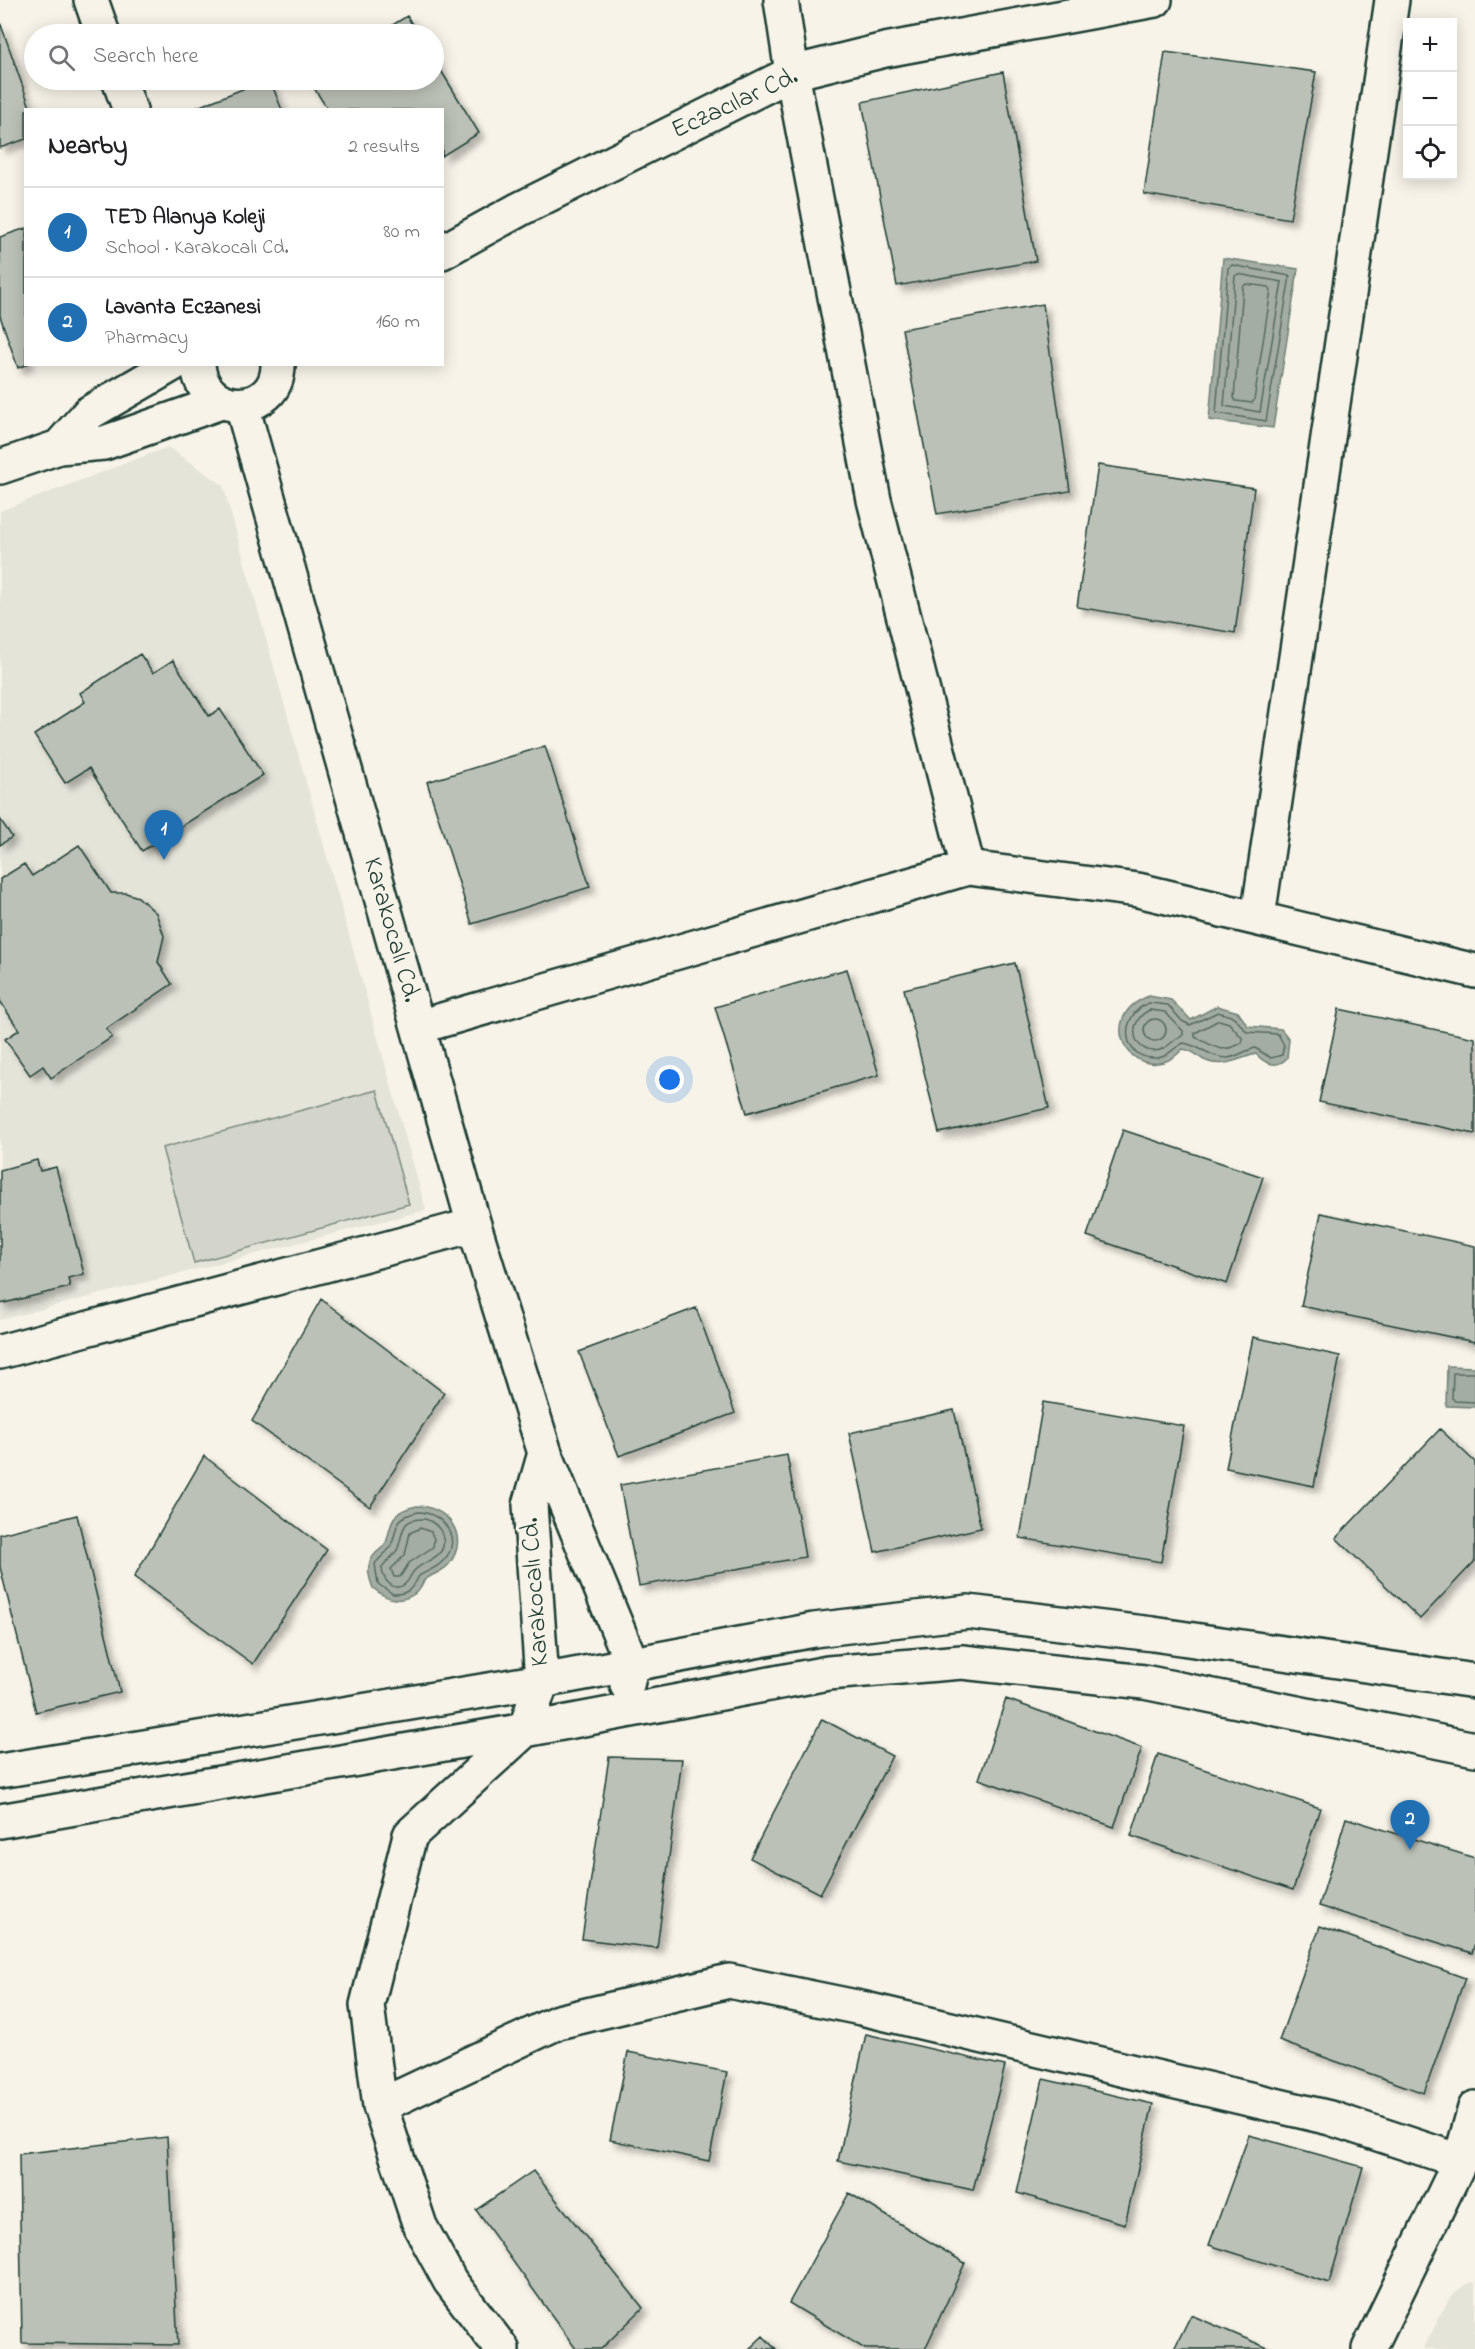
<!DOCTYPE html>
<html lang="en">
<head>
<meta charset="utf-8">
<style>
  body { margin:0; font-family:"Indie Flower",sans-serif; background:#f6f6f6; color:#202124 }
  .controls { position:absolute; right:18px; top:18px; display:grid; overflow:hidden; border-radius:0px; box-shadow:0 3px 15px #0003 }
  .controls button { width:54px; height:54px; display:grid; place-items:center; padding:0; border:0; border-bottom:2px solid #e0e0e0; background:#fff; color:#202124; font:30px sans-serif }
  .you { position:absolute; left:670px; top:1080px; width:21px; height:21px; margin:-15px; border:4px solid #fff; border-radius:50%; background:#1a73e8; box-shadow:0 0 0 9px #1a73e833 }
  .badge { display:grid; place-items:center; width:39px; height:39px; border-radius:50%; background:#1f6fb2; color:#fff; font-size:20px; font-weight:700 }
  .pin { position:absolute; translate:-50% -50px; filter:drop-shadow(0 2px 3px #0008) }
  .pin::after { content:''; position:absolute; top:32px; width:21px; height:18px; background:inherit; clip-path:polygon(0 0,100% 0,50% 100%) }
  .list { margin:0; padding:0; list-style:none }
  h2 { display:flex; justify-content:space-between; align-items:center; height:78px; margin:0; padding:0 24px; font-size:26px }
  h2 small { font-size:20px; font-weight:400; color:#757577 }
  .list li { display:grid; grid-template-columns:39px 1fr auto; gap:18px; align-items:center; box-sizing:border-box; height:90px; padding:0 24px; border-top:2px solid #e0e0e0 }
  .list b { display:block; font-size:22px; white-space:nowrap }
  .list p { margin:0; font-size:20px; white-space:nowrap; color:#757577 }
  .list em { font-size:20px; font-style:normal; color:#757577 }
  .icon { flex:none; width:33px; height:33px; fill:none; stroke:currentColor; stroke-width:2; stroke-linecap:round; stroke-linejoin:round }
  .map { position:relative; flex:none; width:1475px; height:2349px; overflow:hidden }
  .search { position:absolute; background:#fff; box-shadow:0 3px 15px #0003; left:24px; top:24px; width:420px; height:66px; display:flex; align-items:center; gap:15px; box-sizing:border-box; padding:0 21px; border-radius:33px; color:#757577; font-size:22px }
  .panel { position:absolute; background:#fff; box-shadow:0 3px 15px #0003; left:24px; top:108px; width:420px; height:258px; border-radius:0px }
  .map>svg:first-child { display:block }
</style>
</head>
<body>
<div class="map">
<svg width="1475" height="2349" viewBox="0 0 1475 2349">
  <defs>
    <filter id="shadow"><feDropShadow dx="5.5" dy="5.5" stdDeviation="3" flood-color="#0004"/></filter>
  </defs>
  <rect width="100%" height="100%" fill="#f7f3e8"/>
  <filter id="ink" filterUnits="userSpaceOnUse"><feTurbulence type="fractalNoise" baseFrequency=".0167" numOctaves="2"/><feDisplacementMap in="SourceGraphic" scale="12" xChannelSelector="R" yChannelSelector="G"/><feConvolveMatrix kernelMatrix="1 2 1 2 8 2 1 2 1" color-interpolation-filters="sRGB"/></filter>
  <g filter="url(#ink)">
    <path fill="#e5e4d9" d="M168,447l55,38 203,725 -426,110v-809z
      M1470,2282l5,1v66h-52l28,-54z"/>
    <path fill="#d3d5ca" stroke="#79897f" stroke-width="1.5" d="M377,1090l32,114 -215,59 -32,-115z"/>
    <path fill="#a4ada3" stroke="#6f8077" stroke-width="1.5" d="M1223,258l75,11 -25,159 -64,-8z
      M1149,996l22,4 20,20 26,-14 21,6 10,14 33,3 8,10 -2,19c-10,11 -22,6 -31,-4 -17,4 -33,15 -52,6 -9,-5 -7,-8 -21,-11 -44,46 -95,-30 -34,-53z
      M1447,1366l28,1v40l-29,-1z
      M417,1506c30,0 54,30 32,58 -6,8 -15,9 -23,15 -5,3 -3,7 -7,11 -16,15 -31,11 -46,-2 -5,-13 -8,-24 3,-35 3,-3 8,-6 10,-10 7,-22 3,-31 31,-37z"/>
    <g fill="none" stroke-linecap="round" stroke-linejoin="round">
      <path stroke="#546a60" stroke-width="1.5" d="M1232,265l58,11 -24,145 -50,-8 12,-145z
        M1238,274l44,8 -22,130 -36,-6 11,-130z
        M1246,284l23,3 2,3 -17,110 -2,3 -16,-2 -2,-3 9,-111z
        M1149,1003l19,2 14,16 8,4 28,-13 16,5 13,15 31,2 6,11 -2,10 -11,3 -16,-10c-9,2 -18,9 -27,10 -17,0 -28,-12 -44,-15 -11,4 -16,15 -29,15 -34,1 -37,-43 -6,-55z
        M1150,1010l15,2 18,19v4c-10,4 -17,16 -29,16 -24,-1 -26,-32 -4,-41z
        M1144 1030a11 11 0 1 1 22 0a11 11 0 1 1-22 0Z
        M1219,1020l10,3 14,16 -1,4c-24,12 -26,3 -47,-6v-4z
        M1475,1373h-22l-1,25 3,3 20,1
        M418,1512c25,0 46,28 25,49 -6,7 -16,10 -24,15 -6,12 -12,19 -26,18l-15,-10 -3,-20c4,-6 13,-12 16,-18 8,-18 0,-28 27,-34z
        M425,1519c9,3 14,7 17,15 8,24 -17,25 -28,37 -4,4 -4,8 -8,12 -12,11 -24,-3 -24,-16 4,-6 13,-11 16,-19 6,-17 2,-30 27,-29z
        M420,1528l11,4 3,7 -1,8 -24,16 -9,14h-6l-3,-8 14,-14 5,-22z"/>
    </g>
    <path fill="#bbc1b6" stroke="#1f3d34" stroke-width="1.5" filter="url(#shadow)" d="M407,16l11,18h-40z
      M0,22l31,88h-5v29l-26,9z
      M1165,52l151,20 -26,147 -146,-25z
      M434,59l45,74 -37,23v-46h-114l-19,-30h125z
      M1003,72l33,189 -139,25 -35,-184z
      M265,80h5l12,30h-92z
      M26,228v136h2l-10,4 -18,-52v-79z
      M1043,304l27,187 -133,23 -35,-185z
      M1098,465l156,23 -19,145 -158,-26z
      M140,654l13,19 20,-13 36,56 11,-7 43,66 -121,76 -53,-83 -24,15 -31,-48 51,-33 -5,-9z
      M545,746l45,141 -118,37 -45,-142z
      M0,819l12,18 -12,8z
      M79,845l32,48h15l12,4 18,16 8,23 -6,26 14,22 -66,45 6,8 -61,41 -8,-12 -13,9 -25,-36 14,-9 -19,-29v-122l24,-15 8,12z
      M1015,963l34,145 -110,25 -35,-144z
      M847,969l32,106 -132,38 -32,-106z
      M1339,1009l136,29v96l-156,-32z
      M1123,1130l140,47 -36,107 -140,-48z
      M37,1160l3,11 16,-4 28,107 -16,4 2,9 -70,17v-134z
      M1321,1213l154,33v96l-174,-36z
      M321,1299l123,94 -74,114 -118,-86z
      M696,1308l39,105 -116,43 -40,-104z
      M1253,1337l87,19 -26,130 -88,-18z
      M1043,1402l141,24 -23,136 -141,-24z
      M954,1410l27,118 -106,24 -26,-119z
      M1440,1429l35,33v99l-55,58 -84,-81z
      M787,1455l18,102 -166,29 -19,-101z
      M204,1456l123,94 -74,114 -119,-87z
      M77,1515l43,177 -84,20 -36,-145v-33z
      M1006,1699l136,49 -28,79 -135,-48z
      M822,1719l70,37 -72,138 -70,-36z
      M1158,1754l162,54 -27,82 -162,-54z
      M609,1757l73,2 -25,189 -75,-9z
      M1346,1818l129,40v85l-3,10 -153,-47z
      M1320,1926l145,52 -41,115 -145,-52z
      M866,2034l139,32 -32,124 -135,-29z
      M628,2052l99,20 -18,89 -99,-21z
      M1043,2079l110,25 -28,120 -108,-31z
      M1249,2135l114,32 -34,116 -120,-38z
      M167,2137l11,208 -156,-2 -3,-189z
      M533,2171l110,137 -42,41h-25l-100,-139z
      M849,2193l116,70 -40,86h-60l-76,-46z
      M1191,2315l79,34h-96z
      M763,2336l13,13h-27z"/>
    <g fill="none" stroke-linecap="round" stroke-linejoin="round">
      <g stroke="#1f3d34" stroke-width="38">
        <path id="minor" d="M91,0l12,34
          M781,0l11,73 82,427 94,368
          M119,80l11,30
          M442,252l78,-43 272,-136 93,-23 270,-50
          M173,364l-84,49 -30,34 45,-4 117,-41
          M198,364c3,55 81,53 80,0
          M242,406l232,819 71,228
          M0,467l59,-20
          M1258,917l134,-917
          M418,1027l550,-159 170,22 337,81
          M0,1352l474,-127
          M0,1771l542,-90 272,-51 154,-18 185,22 322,47
          M0,1821l525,-91 303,-57 134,-11 182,20 331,67
          M380,2106l178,-84 171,-41 132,27 469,110 130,43
          M502,2349l-52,-68 -30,-55 -40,-120 -13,-101 43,-170 115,-105 17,-49 -12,-176 15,-52 87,211 -5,21
          M1369,2349l91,-188 15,-53"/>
      </g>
      <use href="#minor" stroke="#f7f3e8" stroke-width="33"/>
    </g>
  </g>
  <g text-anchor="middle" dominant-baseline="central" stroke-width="6" stroke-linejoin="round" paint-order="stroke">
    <g font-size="26" fill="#1f3d34" stroke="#f7f3e8">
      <text transform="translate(735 104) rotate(-25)">Eczacılar Cd.</text>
      <text transform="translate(391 930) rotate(74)">Karakocalı Cd.</text>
      <text transform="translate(536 1592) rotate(-94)">Karakocalı Cd.</text>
    </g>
  </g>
</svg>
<div class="controls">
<button>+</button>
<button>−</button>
<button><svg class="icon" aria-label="locate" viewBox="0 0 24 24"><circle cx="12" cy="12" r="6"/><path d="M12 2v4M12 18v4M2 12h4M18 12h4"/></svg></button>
</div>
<div class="you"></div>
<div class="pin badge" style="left:164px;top:860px">1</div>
<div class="pin badge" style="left:1410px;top:1850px">2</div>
<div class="search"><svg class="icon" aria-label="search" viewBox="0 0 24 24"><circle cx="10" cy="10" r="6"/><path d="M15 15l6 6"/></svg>Search here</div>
<section class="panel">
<h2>Nearby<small>2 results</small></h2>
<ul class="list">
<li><span class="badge">1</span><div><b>TED Alanya Koleji</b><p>School · Karakocalı Cd.</p></div><em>80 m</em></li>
<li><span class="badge">2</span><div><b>Lavanta Eczanesi</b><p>Pharmacy</p></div><em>160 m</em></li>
</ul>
</section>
</div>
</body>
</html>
